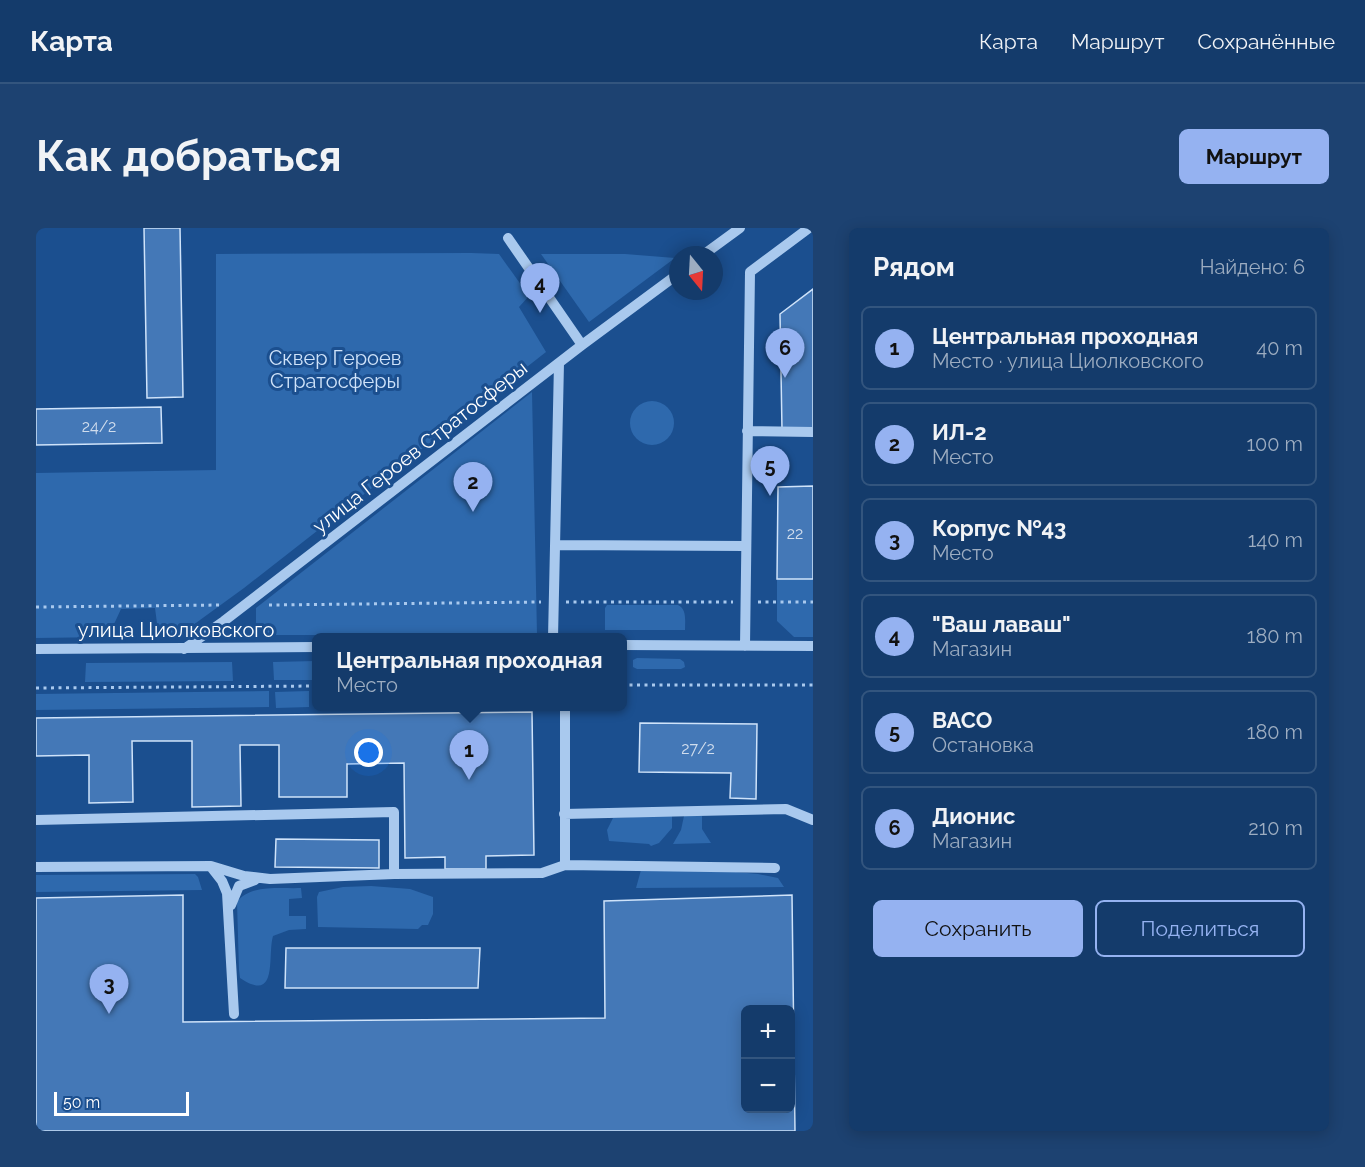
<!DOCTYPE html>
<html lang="ru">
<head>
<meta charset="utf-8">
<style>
  body { margin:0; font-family:Raleway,sans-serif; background:#1d4271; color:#f1f3f6 }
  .controls { position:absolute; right:18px; bottom:18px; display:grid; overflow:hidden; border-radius:9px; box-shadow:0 3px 15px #0003 }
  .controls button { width:54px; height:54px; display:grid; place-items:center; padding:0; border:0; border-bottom:2px solid #33557e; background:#143b6b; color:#f1f3f6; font:30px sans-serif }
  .compass { position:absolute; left:633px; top:18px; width:54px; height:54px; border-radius:50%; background:#143b6b; box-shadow:0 3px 15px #0003; rotate:162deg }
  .scale { position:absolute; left:18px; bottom:15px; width:135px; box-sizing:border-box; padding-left:6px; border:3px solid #fff; border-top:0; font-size:16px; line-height:21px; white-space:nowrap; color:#fff; -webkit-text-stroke:4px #1b4f8f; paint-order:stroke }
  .you { position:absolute; left:333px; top:525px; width:21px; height:21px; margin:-15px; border:4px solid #fff; border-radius:50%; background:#1a73e8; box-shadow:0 0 0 9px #1a73e833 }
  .badge { display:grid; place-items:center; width:39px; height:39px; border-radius:50%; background:#95b2f1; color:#111; font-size:20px; font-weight:700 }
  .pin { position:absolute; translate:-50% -50px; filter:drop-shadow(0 2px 3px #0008) }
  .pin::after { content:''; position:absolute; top:32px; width:21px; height:18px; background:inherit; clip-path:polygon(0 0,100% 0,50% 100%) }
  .popup { position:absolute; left:276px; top:405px; width:315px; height:78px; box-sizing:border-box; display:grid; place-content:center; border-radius:9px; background:#143b6b; filter:drop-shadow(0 2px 4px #0005); font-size:20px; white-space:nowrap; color:#9dadc1 }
  .popup b { font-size:22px; color:#f1f3f6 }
  .popup::after { content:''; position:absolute; left:50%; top:100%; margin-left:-12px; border:12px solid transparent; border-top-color:#143b6b }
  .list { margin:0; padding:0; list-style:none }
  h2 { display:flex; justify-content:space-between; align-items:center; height:78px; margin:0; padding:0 24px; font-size:26px }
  h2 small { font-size:20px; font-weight:400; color:#9dadc1 }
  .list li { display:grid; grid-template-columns:39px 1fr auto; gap:18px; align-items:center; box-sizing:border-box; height:84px; margin:0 12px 12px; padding:0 12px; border:2px solid #33557e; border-radius:9px }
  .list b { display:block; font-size:22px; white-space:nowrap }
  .list p { margin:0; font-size:20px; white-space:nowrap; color:#9dadc1 }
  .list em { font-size:20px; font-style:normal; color:#9dadc1 }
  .actions { display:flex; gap:12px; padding:18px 24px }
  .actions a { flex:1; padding:14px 0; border:2px solid #95b2f1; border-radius:9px; text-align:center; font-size:21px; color:#95b2f1 }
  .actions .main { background:#95b2f1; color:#111 }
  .map { position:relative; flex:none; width:777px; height:903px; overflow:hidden; border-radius:9px }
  header { display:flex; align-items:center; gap:36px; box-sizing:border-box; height:84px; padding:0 30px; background:#143b6b; border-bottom:2px solid #33557e }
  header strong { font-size:28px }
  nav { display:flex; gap:33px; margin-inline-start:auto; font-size:21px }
  .intro { display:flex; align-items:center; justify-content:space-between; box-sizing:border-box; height:144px; padding:0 36px }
  h1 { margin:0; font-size:42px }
  .button { padding:15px 27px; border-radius:9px; background:#95b2f1; color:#111; font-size:21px; font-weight:700 }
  main { display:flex; gap:36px; padding:0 36px }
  aside { flex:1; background:#143b6b; border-radius:9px; box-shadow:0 3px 15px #0003 }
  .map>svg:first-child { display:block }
</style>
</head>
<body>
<header>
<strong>Карта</strong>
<nav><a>Карта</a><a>Маршрут</a><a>Сохранённые</a></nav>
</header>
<div class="intro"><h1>Как добраться</h1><a class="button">Маршрут</a></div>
<main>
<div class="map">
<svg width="777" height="903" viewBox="0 0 777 903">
  <rect width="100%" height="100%" fill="#1b4f8f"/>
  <path fill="#2e69ad" d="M435,25l28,1 30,42 -10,11 27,45 -302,236 -55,40 -24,8 -7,-5 -3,-23 -34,1 -13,28 -72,1v-165l180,-3v-216z
    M505,26h84l50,4 -86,64z
    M496,164l5,243h-274l-7,-11v-16z
    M594 195a22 22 0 1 1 44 0a22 22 0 1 1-44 0Z
    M741,350l36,1v58h-19l-17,-16z
    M571,377h71c9,4 7,16 7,25h-80v-22z
    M601,430l43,1 4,3 1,5 -4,2h-44l-4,-2v-7z
    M280,433v19h-42l-1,-18z
    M196,434l1,19 -148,1 1,-19z
    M233,463v16l-233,3v-16z
    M273,463v16l-33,1 -1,-16z
    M636,587v13l-13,15 -8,3 -2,-2 -40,-3 -2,-11 6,-12z
    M648,588h18v13l9,14 -38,1 8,-14z
    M605,642l95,2 22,2 20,4 6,9 -148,1z
    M159,646l3,3 4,13 -166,2v-17z
    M335,658l39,3 23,8v17l-5,11h-6l-4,4 -100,-2 -1,-30 2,-5 24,-5z
    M265,660l1,10 -13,1v17h17v13l-17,1 -16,6c-6,20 6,68 -33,42l-1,-8 -2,-68c13,-18 44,-13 64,-14z"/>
  <path fill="#4478b7" stroke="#cfe3fa" stroke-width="1.5" fill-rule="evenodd" d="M108,0h36l3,169 -36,1z
    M777,61v140l-31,1 -2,-116z
    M125,179l1,36 -126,2v-36z
    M777,258v93h-36l1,-92z
    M496,484l2,143 -48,1v13h-41v-12l-40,1 -1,-95 -57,1v33h-68v-52h-39l1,61 -49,1v-66h-60l1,61 -44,1v-48l-53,1v-38z
    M604,495l117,1 -1,75 -26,-1 1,-25 -92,-1z
    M240,611l103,1v28l-104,-1z
    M147,667v127l422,-4 -1,-117 188,-6 3,236h-759v-233zM710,782h44v98h-44z
    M250,720h194l-2,40h-193z"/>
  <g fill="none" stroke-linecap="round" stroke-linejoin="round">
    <path stroke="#a9c9ee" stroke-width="3" stroke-dasharray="3 4.5" stroke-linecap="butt" d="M530,374h167
      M722,374h55
      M233,377l272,-3
      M0,379l184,-2
      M586,457h191
      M0,460l280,-2"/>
    <path stroke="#a9c9ee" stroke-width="10" d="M472,10l74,107
      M667,27l37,-27
      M711,203l66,1
      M519,317l190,1
      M517,410l6,-275
      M586,417l191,1
      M709,418l5,-374 59,-44
      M0,421l280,-2
      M148,421l40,-28 358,-276 96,-71
      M528,586l222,-5 27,11
      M0,592l358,-8v62
      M529,637v-159
      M0,639l175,-1 33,10 26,3 124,-5 148,-1 23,-8 210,3
      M175,639l11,14 5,12 7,121
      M195,677l8,-19 16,-6"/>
  </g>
  <g text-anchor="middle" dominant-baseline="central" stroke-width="6" stroke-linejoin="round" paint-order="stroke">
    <g font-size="16" fill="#d0dded">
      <text x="63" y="198">24/2</text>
      <text x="759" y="305">22</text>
      <text x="662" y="520">27/2</text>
    </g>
    <g font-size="20" fill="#cfe3fa" stroke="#1b4f8f">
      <text x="299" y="130">Сквер Героев<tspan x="299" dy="23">Стратосферы</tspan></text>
    </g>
    <g font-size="20" fill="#fff" stroke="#1b4f8f">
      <text transform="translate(384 219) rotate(-38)">улица Героев Стратосферы</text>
      <text x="140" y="402">улица Циолковского</text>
    </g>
  </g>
</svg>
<div class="controls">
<button>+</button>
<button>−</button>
</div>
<svg class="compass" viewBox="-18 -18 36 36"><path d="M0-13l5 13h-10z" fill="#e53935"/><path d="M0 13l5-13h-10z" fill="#9dadc1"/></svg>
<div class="scale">50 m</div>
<div class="you"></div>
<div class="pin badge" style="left:433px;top:552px">1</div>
<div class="popup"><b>Центральная проходная</b>Место</div>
<div class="pin badge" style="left:437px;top:284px">2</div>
<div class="pin badge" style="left:73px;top:786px">3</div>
<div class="pin badge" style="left:504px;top:85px">4</div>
<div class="pin badge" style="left:734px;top:268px">5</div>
<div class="pin badge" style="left:749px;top:150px">6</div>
</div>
<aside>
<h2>Рядом<small>Найдено: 6</small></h2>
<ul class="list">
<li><span class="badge">1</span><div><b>Центральная проходная</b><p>Место · улица Циолковского</p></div><em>40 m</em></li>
<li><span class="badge">2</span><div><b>ИЛ-2</b><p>Место</p></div><em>100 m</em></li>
<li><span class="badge">3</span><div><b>Корпус №43</b><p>Место</p></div><em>140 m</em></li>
<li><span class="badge">4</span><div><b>&quot;Ваш лаваш&quot;</b><p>Магазин</p></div><em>180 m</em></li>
<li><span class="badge">5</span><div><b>ВАСО</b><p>Остановка</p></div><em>180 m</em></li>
<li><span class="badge">6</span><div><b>Дионис</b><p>Магазин</p></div><em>210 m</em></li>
</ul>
<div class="actions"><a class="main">Сохранить</a><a>Поделиться</a></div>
</aside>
</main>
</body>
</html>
